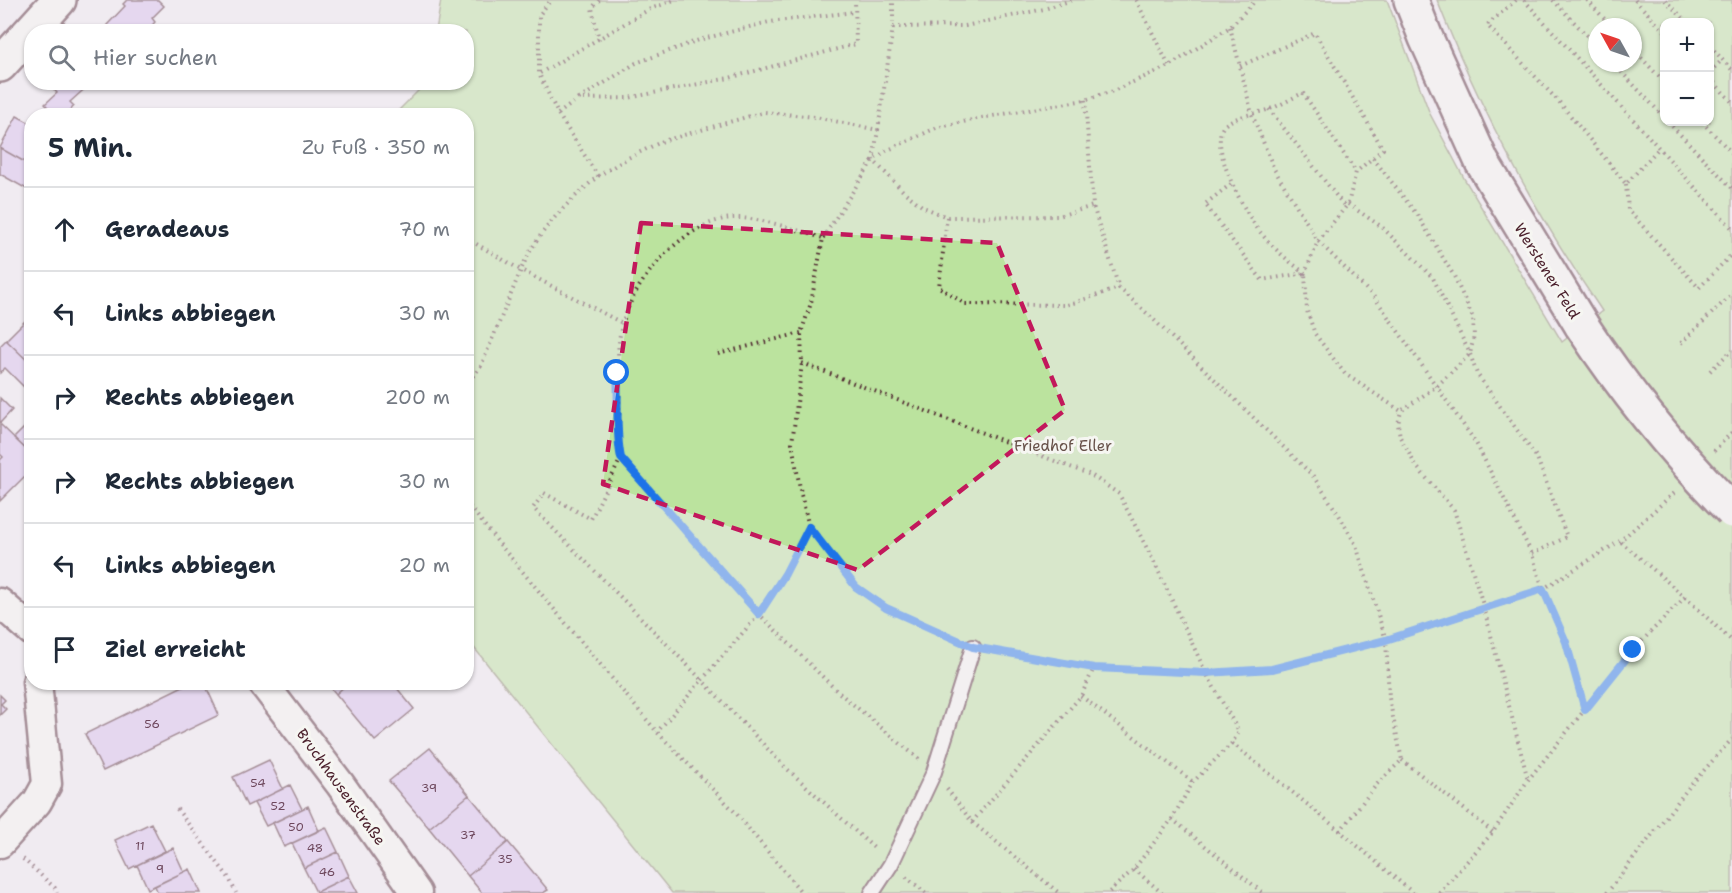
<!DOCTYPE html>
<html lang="de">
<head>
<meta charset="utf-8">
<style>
  body { margin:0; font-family:"Shantell Sans",sans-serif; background:#f2f2f3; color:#1f2937 }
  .controls { position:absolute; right:18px; top:18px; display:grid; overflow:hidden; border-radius:12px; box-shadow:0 2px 4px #0004 }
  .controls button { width:54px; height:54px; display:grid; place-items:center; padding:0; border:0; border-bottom:2px solid #e0e1e3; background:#fff; color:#1f2937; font:30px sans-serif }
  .compass { position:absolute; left:1588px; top:18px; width:54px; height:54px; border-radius:50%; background:#fff; box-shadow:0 2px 4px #0004; rotate:310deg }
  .stop { position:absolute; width:18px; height:18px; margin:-14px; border:4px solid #1a73e8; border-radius:50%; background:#fff }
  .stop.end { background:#1a73e8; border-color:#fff; box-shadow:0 2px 6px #0008 }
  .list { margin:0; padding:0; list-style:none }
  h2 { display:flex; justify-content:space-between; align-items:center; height:78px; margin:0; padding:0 24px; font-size:26px }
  h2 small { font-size:20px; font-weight:400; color:#747a83 }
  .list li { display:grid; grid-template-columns:39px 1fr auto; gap:18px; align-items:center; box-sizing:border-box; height:84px; padding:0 24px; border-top:2px solid #e0e1e3 }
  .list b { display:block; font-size:22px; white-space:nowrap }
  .list em { font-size:20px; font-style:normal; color:#747a83 }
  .icon { flex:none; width:33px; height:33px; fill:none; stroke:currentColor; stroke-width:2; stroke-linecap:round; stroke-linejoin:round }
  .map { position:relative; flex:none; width:1732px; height:893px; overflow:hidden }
  .search { position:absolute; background:#fff; box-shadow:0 2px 4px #0004; left:24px; top:24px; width:450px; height:66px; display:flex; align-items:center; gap:15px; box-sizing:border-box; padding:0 21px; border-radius:24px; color:#747a83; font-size:22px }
  .panel { position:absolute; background:#fff; box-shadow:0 2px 4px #0004; left:24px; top:108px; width:450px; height:582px; border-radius:24px }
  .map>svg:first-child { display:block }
</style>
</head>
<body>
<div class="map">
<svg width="1732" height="893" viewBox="0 0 1732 893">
  <rect width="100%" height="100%" fill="#f0ebf1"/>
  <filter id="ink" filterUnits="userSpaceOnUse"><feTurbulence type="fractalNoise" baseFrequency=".0167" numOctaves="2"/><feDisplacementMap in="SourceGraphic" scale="12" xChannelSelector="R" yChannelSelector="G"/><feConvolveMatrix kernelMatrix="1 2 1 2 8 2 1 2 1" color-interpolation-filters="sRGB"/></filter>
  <g filter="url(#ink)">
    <path fill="#bbe39e" stroke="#828164" stroke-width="1.5" fill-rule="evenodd" d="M441,0h946l43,114 35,66 97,162 40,-31c-66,-97 -122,-201 -165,-311h295v893h-1060l-205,-254 -1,-523h-73l33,-33 40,-1v-50l-30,-1zM1664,22h46v100h-46zM1597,27h36v36h-36z"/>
    <path fill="#d7bfee" stroke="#4a1f2b" stroke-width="1.5" d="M127,0h31l6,6 -12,12 3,4 -9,10h-32l-7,-7 18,-19 -2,-2z
      M47,82h44v1l-21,19 4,4 -9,10h-9l-11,-12 12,-11z
      M17,116l15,8v33l-4,7 -28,-16z
      M0,148l32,18v26l-32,-18z
      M32,314v51l-26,-25z
      M6,340l26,25v25l-3,2 -24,-24 -5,5v-27z
      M0,398l12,12 -12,13z
      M29,423l3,2v30l-18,-17z
      M0,424l32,31v14l-32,32v-41l3,-3 -3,-3z
      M191,682h13l15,33 -116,56 -18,-37z
      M326,682h23l-13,12z
      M349,682h43l22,27 -39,32 -39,-47z
      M0,695l5,5 -4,4 5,5 -6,6z
      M430,748l39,47 -40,33 -40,-47z
      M269,760l14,29 -36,17 -14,-29z
      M290,785l12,24 -36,17 -12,-23z
      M469,795l39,47 -40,34 -39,-48z
      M308,806l11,25 -35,16 -11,-24z
      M151,823l14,28 -36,18 -14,-29z
      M326,827l12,25 -34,16 -12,-25z
      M508,842l40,48 -5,3h-61l-14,-17z
      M173,848l11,24 -36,17 -11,-24z
      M338,852l11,24 -33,16 -12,-24z
      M190,869l11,24h-43l-3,-7z
      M349,876l9,17h-42v-1z"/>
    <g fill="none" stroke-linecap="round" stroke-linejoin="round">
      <g stroke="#4a1f2b" stroke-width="18">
        <path id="service" d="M872,893l19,-29 43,-92 39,-125"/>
      </g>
      <g stroke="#4a1f2b" stroke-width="33">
        <path id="minor" d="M0,603l32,28
          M262,682l78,102 77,109
          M0,843l37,-41 10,-18 -10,-102"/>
      </g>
      <g stroke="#4a1f2b" stroke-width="38">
        <path id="tertiary" d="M0,65l59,-65"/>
      </g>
      <g stroke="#4a1f2b" stroke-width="38">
        <path id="secondary" d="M1411,0l15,38 56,124 100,164"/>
      </g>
      <path stroke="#4a1f2b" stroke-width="4" stroke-dasharray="1.5 4.5" stroke-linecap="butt" d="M599,0l-7,8 7,32
        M1136,0l33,66
        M1516,0l-29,25 73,78 66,81 32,-35
        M1524,0l208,228
        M1553,0l44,46
        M1587,0l25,27
        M1635,0l29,31
        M1665,0l22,22
        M893,27l72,-1 79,-17 28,-9
        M1230,27l22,87 22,55 44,72 57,57 101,145 56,111 11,35 23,53 19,68
        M1710,46l22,24
        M1633,49l31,33
        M1613,63l51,54
        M1240,66l75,-33 68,116 -27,23
        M1710,72l12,-12
        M540,73l108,-63 26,-10
        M1710,78l22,24
        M1303,93l53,79 -8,32 -30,37 -13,32c-17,-12 -31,-24 -44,-40 -14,-16 -57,-93 -35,-109 12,-9 30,-10 44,-15 11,-4 22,-11 33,-16z
        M579,99l57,-36 63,-23 70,-18 85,-10
        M1085,100l8,106 26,82 31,28 163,160 26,39 17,30 30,95 3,58 13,62 -25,24 -37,47 73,62
        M1269,109l76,98
        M558,114l20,-15 50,-1 101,-20 127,-34 -1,-44
        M1668,122l64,66
        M1702,122l30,31
        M878,130l15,-103v-27
        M1373,158l45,58 36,60 19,42 1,18 -4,18 -33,32 -36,25
        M598,176l30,-18 35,-17 101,-29 51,5 63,13 -5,30 30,31 20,16 24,10 112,-1 34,-10
        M1231,184l-26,20 57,76 43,-7 2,38 8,23 30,40 56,37 -3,13 2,13 16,29 38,44 30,98 44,172
        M1626,184l2,26 71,78 33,-34
        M1348,204l34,23 51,51 37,76 7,20 60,84 30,79 -35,17
        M947,217l-8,70 26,17 102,1 52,-17
        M466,238l55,32c17,-40 45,-66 77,-94l-40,-62 -19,-40v-59l12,-15
        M823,238l50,-78 13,-9 50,-23 45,-10 104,-18 28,-9 56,-25 61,-39 26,-27
        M1681,343l51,-49
        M718,354l83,-21
        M802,363l289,112 28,19 36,70 51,109 33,59 -7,11 -39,39 -21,37 -38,50 -26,24
        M1710,371l22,-21
        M466,386l15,-20 40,-96 101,53
        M1714,451l18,-19
        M621,458l-30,61 -47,-26 -11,15 169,172 -45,52
        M466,502l35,44 156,186 78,80 67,81
        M809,527l-24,47 -26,40 -57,66 81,85 93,85
        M1685,597l47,44
        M992,651l102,17 112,5 66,-3 114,-30 157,-51 77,-48 54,-48
        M1081,696l112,86
        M1232,743l108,88
        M919,759l-82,-68 -78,-77 -138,-156c-4,-19 -2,-36 -2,-55 0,-26 -4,-56 4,-81 12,-42 54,-91 97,-102 28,-8 75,10 103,18l-12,65 -10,30 1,30 -10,80 9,51 8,33 47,60 30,21 70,32
        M1402,760l91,72
        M947,789l25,33 87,71
        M177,809l52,69 7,15
        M1172,819l91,74
        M972,822l109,-126 13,-28
        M23,859l32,29 2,5
        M1134,869l28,24
        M906,877l20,16
        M1439,893l54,-61 35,-52 105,-130 52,-53 -65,-56
        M1607,893l82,-106 43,-48"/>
      <use href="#service" stroke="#f6f6f2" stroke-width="14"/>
      <use href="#minor" stroke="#f6f6f2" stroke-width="28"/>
      <use href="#tertiary" stroke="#f6f6f2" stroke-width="33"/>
      <use href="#secondary" stroke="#f6f6f2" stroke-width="33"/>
      <g stroke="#4a1f2b" stroke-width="38" stroke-linecap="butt">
        <path id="secondary-bridge" d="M1582,326c44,67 94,128 150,185"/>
      </g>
      <use href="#secondary-bridge" stroke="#f6f6f2" stroke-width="33"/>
    </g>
  </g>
  <g fill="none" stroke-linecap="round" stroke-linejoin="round" filter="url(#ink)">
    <path stroke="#1a73e8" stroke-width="8" d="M617,373c2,28 -2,57 4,85l138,156 26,-40 24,-47 47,60 30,21 87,39 121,21 112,5 66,-4 114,-29 157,-51 23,53 19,68 48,-60"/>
  </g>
  <path d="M0 0H1732V893H0ZM641,223l356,20 68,167 -207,160 -255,-86z" fill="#f0ebf1" fill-opacity=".55" fill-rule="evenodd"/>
  <path fill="none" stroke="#c2185b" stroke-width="4.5" stroke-dasharray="12 8" stroke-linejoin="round" d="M641,223l356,20 68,167 -207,160 -255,-86z"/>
  <g text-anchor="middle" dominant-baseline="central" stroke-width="6" stroke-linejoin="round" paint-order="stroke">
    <g font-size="12" fill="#6d475c">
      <text x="152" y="724">56</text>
      <text x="258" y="783">54</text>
      <text x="429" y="788">39</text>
      <text x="278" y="806">52</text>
      <text x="296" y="827">50</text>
      <text x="468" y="835">37</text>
      <text x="140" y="846">11</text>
      <text x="315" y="848">48</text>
      <text x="505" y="859">35</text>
      <text x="160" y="869">9</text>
      <text x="327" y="872">46</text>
    </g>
    <g font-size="15" fill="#4a1f2b" stroke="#f6f6f2">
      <text transform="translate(1547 271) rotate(58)">Werstener Feld</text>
      <text transform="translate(341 787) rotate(54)">Bruchhausenstraße</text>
    </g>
    <g font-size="15" fill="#665048" stroke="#f6f6f2">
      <text x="1063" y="446">Friedhof Eller</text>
    </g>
  </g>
</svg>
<div class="controls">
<button>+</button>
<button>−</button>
</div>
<svg class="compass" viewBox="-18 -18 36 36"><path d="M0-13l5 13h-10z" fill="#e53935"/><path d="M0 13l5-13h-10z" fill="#747a83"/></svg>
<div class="stop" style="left:617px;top:373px"></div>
<div class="stop end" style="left:1633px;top:650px"></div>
<div class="search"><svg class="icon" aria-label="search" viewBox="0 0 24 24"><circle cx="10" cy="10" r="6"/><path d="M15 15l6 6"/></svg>Hier suchen</div>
<section class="panel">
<h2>5 Min.<small>Zu Fuß · 350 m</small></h2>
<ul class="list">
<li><svg class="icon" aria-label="ahead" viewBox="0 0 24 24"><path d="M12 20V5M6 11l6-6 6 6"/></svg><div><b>Geradeaus</b></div><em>70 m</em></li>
<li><svg class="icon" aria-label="left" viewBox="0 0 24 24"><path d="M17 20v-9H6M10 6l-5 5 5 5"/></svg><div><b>Links abbiegen</b></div><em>30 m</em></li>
<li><svg class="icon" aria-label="right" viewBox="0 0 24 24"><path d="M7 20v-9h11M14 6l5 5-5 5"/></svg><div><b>Rechts abbiegen</b></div><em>200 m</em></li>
<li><svg class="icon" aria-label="right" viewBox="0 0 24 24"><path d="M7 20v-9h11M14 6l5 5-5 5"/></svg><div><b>Rechts abbiegen</b></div><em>30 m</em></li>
<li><svg class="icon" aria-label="left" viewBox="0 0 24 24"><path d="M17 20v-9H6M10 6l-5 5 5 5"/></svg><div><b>Links abbiegen</b></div><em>20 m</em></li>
<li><svg class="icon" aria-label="arrive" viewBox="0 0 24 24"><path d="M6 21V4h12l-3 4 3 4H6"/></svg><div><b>Ziel erreicht</b></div></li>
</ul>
</section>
</div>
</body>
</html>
